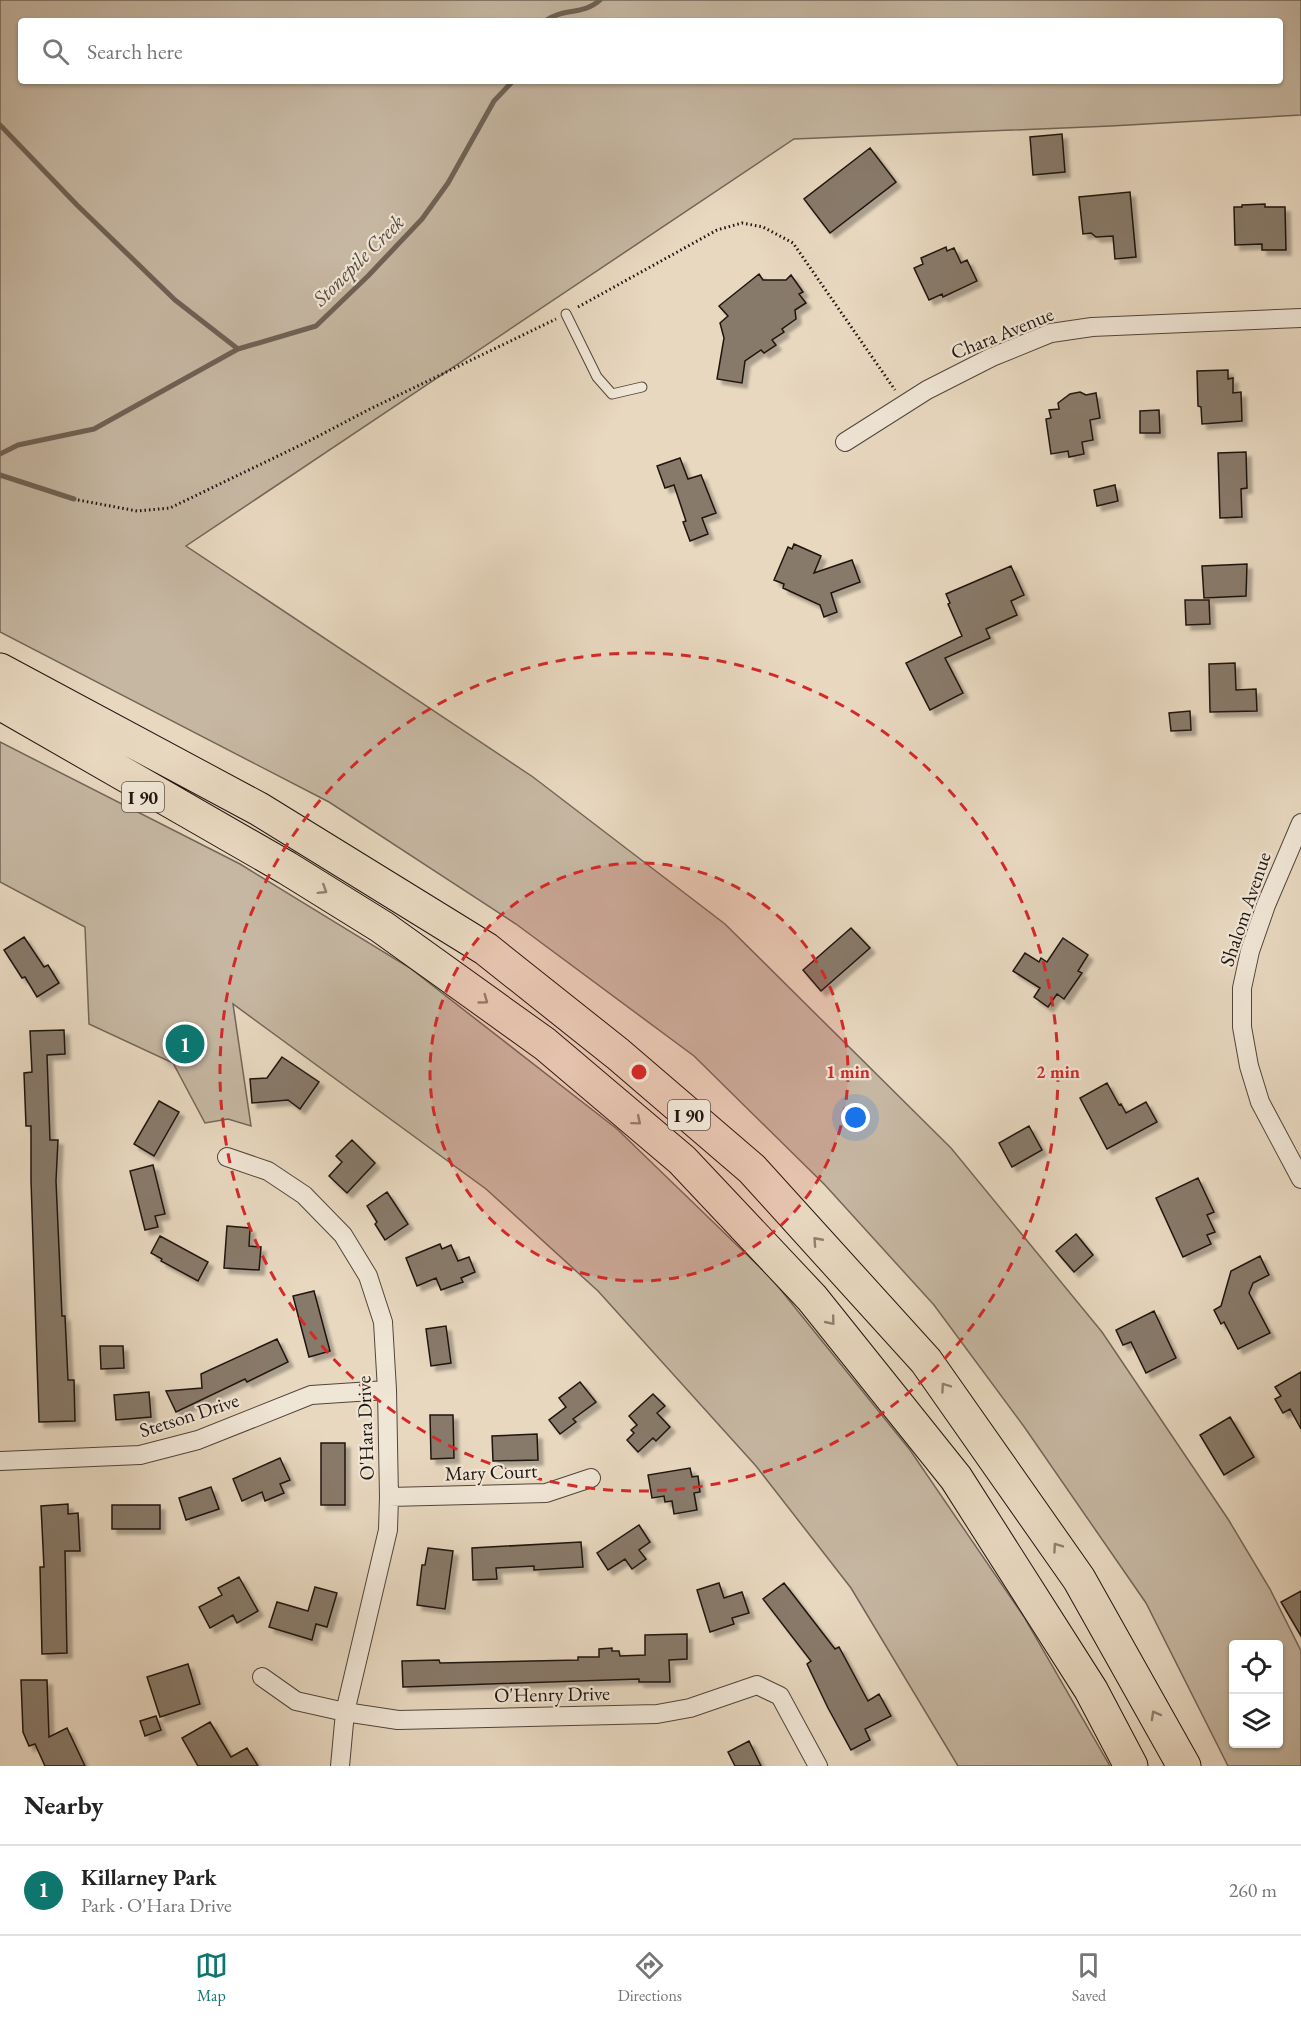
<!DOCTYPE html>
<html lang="en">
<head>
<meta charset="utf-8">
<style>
  body { margin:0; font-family:"EB Garamond",serif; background:#f6f6f6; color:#222 }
  .controls { position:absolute; right:18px; bottom:18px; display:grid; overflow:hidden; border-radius:6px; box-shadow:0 2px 4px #0004 }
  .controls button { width:54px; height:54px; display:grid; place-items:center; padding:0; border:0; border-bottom:2px solid #e0e0e0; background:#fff; color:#222; font:30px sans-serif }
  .you { position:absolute; left:856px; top:1118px; width:21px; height:21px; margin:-15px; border:4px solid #fff; border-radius:50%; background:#1a73e8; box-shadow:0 0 0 9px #1a73e833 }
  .badge { display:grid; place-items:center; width:39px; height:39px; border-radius:50%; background:#0f766e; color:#fff; font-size:20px; font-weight:700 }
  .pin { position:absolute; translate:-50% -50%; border:3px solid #fff; box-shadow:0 2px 6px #0006 }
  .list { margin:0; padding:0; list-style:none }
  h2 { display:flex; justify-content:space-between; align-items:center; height:78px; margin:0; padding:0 24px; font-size:26px }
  h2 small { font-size:20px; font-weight:400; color:#767676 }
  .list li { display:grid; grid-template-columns:39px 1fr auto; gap:18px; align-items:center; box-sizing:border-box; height:90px; padding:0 24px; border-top:2px solid #e0e0e0 }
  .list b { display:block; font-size:22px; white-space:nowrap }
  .list p { margin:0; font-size:20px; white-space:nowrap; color:#767676 }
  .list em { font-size:20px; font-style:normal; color:#767676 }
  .icon { flex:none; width:33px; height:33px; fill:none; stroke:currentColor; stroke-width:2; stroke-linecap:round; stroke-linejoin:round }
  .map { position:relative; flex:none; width:1301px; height:1766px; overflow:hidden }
  .search { position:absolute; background:#fff; box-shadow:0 2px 4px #0004; left:18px; right:18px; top:18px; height:66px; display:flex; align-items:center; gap:15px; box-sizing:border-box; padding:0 21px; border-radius:6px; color:#767676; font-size:22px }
  .sheet { height:168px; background:#fff }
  nav { display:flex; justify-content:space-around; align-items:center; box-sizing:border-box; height:84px; border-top:2px solid #e0e0e0; background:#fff; font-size:16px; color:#767676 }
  nav a { display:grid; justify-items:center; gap:3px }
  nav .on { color:#0f766e }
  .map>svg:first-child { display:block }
</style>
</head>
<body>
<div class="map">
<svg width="1301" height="1766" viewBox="0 0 1301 1766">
  <defs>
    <filter id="shadow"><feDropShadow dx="5" dy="5" stdDeviation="1.5" flood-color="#0004"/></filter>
  </defs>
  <rect width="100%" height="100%" fill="#e8d8c0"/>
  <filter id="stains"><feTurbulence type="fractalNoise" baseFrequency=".00333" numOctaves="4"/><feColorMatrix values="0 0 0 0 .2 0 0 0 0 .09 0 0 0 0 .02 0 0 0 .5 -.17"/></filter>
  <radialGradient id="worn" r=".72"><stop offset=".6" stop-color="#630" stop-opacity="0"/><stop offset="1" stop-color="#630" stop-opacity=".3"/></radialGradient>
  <path fill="#c6b7a2" stroke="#726658" stroke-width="1.5" fill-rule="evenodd" d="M0,0h1301v115l-190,11 -317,13 -608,407 347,231 192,147 226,224 151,184 126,187 42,70 31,62v115h-73l-82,-163 -121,-175 -91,-123 -109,-120 -131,-129 -178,-132 -187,-122 -329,-170zM21,21h1259v60h-1259zM1234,1644h44v100h-44z
    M0,742l240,122 170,104 207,161 155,150 138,171 114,167 86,149h-152l-107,-178 -95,-122 -158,-175 -112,-102 -253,-185 18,122 -23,-7 -23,4 -32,-60 -84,-39 -4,-97 -85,-45z"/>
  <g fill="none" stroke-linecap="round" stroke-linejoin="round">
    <path stroke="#6f6155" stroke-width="5" d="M545,21c17,-13 39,-6 55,-21
      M0,125l77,80 98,95 63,49
      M0,454l18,-9 76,-16 144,-80 78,-23 52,-50 54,-57 26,-36 46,-82 19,-20
      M0,475l74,24"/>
  </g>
  <path fill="#887a6b" stroke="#1f140f" stroke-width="1.5" filter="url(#shadow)" d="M1062,134l3,38 -32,3 -3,-38z
    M870,148l26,34 -66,51 -26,-34z
    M1130,192l6,65 -21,2 -2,-23 -17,1 -5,-4 -8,1 -4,-37z
    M1265,204v3h20l1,43h-24v-6l-27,1 -1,-38h8v-2z
    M946,247l1,4 7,-3 7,15 6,-3 10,21 -34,16 -1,-3 -13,6 -15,-32 9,-4 -2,-6z
    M759,274l4,6h23l5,-5 12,17 -4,2 7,9 -11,7 1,9 -14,10 2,3 -12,8 4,5 -12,8 -3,-3 -16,11 -3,22 -25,-4 7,-41 -4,-15 8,-7 -9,-10z
    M1228,370v9l5,-1v15l8,-1 1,29 -40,3 -1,-17 -3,-1 -1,-35z
    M1080,392l6,3 10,-2 4,25 -10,2 3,20 -11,2 2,12 -15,3 -1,-6 -17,3 -5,-35 5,-1 -2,-8 10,-1 -1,-6 12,-9z
    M1159,410l1,23h-20v-22z
    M1246,452l1,36 -6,1 1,28 -22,1 -2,-65z
    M680,458l8,21 13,-4 15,38 -14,5 6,16 -18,7 -7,-19 3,-1 -12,-36 -9,3 -8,-22z
    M1115,485l3,16 -21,5 -3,-16z
    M794,544l27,12 -7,17 38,-13 8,22 -29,11 6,19 -13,5 -4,-12 -37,-17 1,-4 -10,-4 14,-33 4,2z
    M1247,564l-1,32 -42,2 -2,-32z
    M1011,566l13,29 -13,6 6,14 -31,14 4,9 -45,20 18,35 -33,17 -24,-47 56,-27 -14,-32 2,-1 -4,-9z
    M1185,600h24l1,24 -24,1z
    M1235,663l1,27 20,-1 1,22 -47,1 -1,-48z
    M1190,711l1,19 -20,1 -2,-18z
    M851,928l19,20 -49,43 -18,-21z
    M24,937l20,30 4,-2 11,18 -22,14 -12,-20 -3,1 -18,-28z
    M1063,938l25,17 -10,16 4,2 -18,26 -7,-5 -9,13 -14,-10 6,-9 -27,-17 12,-18 14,9 2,-4 6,4z
    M64,1030l1,24 -18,1 3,85h8l-2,41 6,135h3l3,64h6l1,41 -36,1 -8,-241v-55h-5l-2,-53 8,-1 -2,-41z
    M282,1057l37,25 -19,27 -12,-9 -36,3 -2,-24 17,-1z
    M1107,1083l12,22 2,-1 5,9 20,-11 11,20 -50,27 -27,-51z
    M159,1101l20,11 -25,44 -20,-12z
    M1029,1126l13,24 -30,17 -13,-24z
    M352,1140l23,23 -28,30 -18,-17 13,-14 -6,-6z
    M153,1165l12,49 -10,2 3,11 -13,3 -15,-59z
    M1198,1178l16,34 -7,3 8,17 -8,3 4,9 -28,13 -27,-59z
    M387,1192l21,32 -23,16 -10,-16 2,-2 -10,-16z
    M227,1226l23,2 -1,18 12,1 -2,23 -35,-2z
    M1076,1234l17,21 -19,17 -18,-21z
    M160,1236l48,26 -10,19 -37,-20 1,-2 -11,-6z
    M440,1244l2,5 9,-4 7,16 11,-4 6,15 -14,6 2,4 -22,8 -5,-12 -19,8 -11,-28z
    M1260,1256l9,19 -16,8 -4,10 21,40 -32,16 -14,-27 -3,2 -7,-14 7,-4 10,-35z
    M314,1291l16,60 -21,6 -16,-61z
    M1154,1311l22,47 -30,15 -15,-31 -8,3 -7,-15z
    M446,1326l5,37 -20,3 -5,-37z
    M277,1339l11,23 -41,20 -2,-3 -69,33 -10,-21 36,-3 -1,-14z
    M100,1346h23l1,22 -23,1z
    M1301,1372v57l-11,-20 -7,4 -8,-14 6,-3 -6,-9z
    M580,1382l16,20 -23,17 3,3 -16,12 -11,-14 17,-13 -7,-9z
    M149,1392l2,25 -35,3 -2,-25z
    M653,1394l12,12 -8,7 13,14 -14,14 -3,-3 -15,14 -11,-12 7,-7 -3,-3 6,-5 -8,-9z
    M430,1415h23l1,43 -23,1z
    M1230,1417l24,40 -30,18 -24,-40z
    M537,1434l1,26 -45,1 -1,-25z
    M321,1443h24v62h-24z
    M280,1458l10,22 -10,4 4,9 -19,8 -3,-9 -20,9 -9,-22z
    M690,1468l2,9 6,-1 2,16 -6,1 3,17 -23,4 -2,-13 -7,1 -1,-6 -12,2 -4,-23z
    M211,1487l8,22 -33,11 -7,-22z
    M68,1504v10l10,-1 2,38h-15l2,102 -25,1 -2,-87h4l-3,-61z
    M112,1505h48v24h-48z
    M639,1525l11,17 -11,8 7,9 -14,10 -7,-10 -17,11 -11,-17z
    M581,1542l2,25 -49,3v-4l-38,2 1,11 -24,1 -1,-32z
    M428,1548l25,3 -8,58 -28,-4 5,-40h3z
    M239,1577l19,34 -21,12 -4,-8 -23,13 -11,-21 23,-12 -4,-7z
    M719,1583l5,15 18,-6 7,21 -17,5 2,6 -24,8 -13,-42z
    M784,1583l51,66 4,-2 29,54 11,-7 12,22 -26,13 5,11 -19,10 -23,-42 -21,-44 4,-3 -48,-62z
    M315,1587l22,6 -10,34 -11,-3 -4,16 -43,-13 8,-25 31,9z
    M1301,1591v45l-20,-34z
    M687,1634v25l-18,1 1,22h-31v-3l-236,8 -1,-26 37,-1 1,3 138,-3v-3h21v-8l13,-1v3h7l1,5 25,-1v-20z
    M188,1664l12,40 -40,13 -13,-40z
    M21,1680h26l2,57 18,-9 18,38h-40l-10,-22 -6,2 -6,-14z
    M156,1716l5,14 -16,6 -5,-15z
    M210,1722l21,35 16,-9 11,18h-60l-16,-28z
    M749,1741l12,25h-26l-7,-14z"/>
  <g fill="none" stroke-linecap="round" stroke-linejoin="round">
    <g stroke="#51453b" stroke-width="11">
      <path id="lane" d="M566,314l31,63 15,17 30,-7"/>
    </g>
    <g stroke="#51453b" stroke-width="20">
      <path id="street" d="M845,442l82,-52 65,-33 59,-24 41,-6 209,-9
        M1301,823l-35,82 -16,46 -8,37v39l7,39 11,36 41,77
        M227,1157l41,14 36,24 39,40 25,41 15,46 4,68 2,107 -1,33 -43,182 -5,54
        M0,1461l140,-6 58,-15 113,-45 76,-5
        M389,1497l157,-4 45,-15
        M262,1677l34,24 49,11 53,8 259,-6 33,-6 67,-23 23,11 38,70"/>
    </g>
    <g stroke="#1f140f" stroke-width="35">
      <path id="highway" d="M0,670l259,139 227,140 132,105 134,115 174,192 153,218 105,187
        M0,703l287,165 95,59 163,117 137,116 130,138 144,180 135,212 40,76"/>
    </g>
    <path stroke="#1f140f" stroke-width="3" stroke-dasharray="1.5 3" stroke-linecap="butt" d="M578,307l139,-77 25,-7 21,4 30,16 102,147
      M78,500l59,11 33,-3 139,-67 61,-32 186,-90"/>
    <use href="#lane" stroke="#f0e6d6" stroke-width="9"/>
    <use href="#street" stroke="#f0e6d6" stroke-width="18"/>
    <use href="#highway" stroke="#e8d8c0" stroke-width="33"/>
  </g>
  <defs><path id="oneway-chevron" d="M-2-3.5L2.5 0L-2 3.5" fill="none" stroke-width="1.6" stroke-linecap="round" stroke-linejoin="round" transform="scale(1.5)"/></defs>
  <g stroke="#8e8070">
    <use href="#oneway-chevron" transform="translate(323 890) rotate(32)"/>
    <use href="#oneway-chevron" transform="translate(484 1000) rotate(36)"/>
    <use href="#oneway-chevron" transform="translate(637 1121) rotate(40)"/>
    <use href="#oneway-chevron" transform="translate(817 1241) rotate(-132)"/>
    <use href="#oneway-chevron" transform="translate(831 1321) rotate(51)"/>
    <use href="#oneway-chevron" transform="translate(945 1387) rotate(-125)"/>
    <use href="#oneway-chevron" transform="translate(1057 1547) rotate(-125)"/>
    <use href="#oneway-chevron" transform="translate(1155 1715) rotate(-119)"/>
  </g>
  <circle cx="639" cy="1072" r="209" fill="#d62828" fill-opacity=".12"/>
  <g fill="none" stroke="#d62828" stroke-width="3" stroke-dasharray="10 8">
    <circle cx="639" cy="1072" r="209"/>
    <circle cx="639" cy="1072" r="419"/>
  </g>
  <g text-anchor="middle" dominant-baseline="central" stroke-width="4.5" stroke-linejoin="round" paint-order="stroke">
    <g fill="#f0e6d6" stroke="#5e534b" stroke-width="1.5">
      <rect x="122" y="782" width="42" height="30" rx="4.5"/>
      <rect x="668" y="1100" width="42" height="30" rx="4.5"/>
    </g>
    <g font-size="18" font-weight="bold" fill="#1f140f">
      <text x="143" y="797">I 90</text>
      <text x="689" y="1115">I 90</text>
    </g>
    <g font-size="20" fill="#1f140f" stroke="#f0e6d6">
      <text transform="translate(1002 333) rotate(-22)">Chara Avenue</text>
      <text transform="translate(1245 909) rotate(-71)">Shalom Avenue</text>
      <text transform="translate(189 1415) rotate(-18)">Stetson Drive</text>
      <text transform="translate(365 1428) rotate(-92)">O'Hara Drive</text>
      <text transform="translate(491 1472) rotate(-2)">Mary Court</text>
      <text transform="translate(552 1694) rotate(-1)">O'Henry Drive</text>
    </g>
    <g font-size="21" font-style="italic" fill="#54483e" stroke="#f0e6d6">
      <text transform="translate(358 260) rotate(-45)">Stonepile Creek</text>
    </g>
  </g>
  <circle cx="639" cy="1072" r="9" fill="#d62828" stroke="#f0e6d6" stroke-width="3"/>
  <g font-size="18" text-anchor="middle" font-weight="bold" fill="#d62828" stroke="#f0e6d6" stroke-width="4.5" stroke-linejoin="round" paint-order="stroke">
    <text x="848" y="1078">1 min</text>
    <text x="1058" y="1078">2 min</text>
  </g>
  <rect width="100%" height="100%" filter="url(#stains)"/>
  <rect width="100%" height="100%" fill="url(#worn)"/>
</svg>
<div class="controls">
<button><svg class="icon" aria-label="locate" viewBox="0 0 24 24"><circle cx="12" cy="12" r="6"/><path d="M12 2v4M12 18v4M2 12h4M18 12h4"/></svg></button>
<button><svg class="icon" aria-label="layers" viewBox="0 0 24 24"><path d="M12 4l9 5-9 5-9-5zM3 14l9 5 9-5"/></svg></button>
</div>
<div class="you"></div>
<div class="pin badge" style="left:185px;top:1044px">1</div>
<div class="search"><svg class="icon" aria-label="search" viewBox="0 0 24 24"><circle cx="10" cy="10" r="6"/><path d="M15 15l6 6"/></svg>Search here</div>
</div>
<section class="sheet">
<h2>Nearby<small></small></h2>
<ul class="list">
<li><span class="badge">1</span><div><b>Killarney Park</b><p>Park · O'Hara Drive</p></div><em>260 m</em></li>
</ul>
</section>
<nav>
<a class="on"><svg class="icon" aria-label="map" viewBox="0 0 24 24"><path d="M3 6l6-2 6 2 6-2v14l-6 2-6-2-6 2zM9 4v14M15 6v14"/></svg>Map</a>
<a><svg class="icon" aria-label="directions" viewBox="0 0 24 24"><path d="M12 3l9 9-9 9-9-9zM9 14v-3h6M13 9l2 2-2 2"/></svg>Directions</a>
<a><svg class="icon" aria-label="saved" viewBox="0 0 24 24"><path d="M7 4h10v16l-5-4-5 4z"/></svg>Saved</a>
</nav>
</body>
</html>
